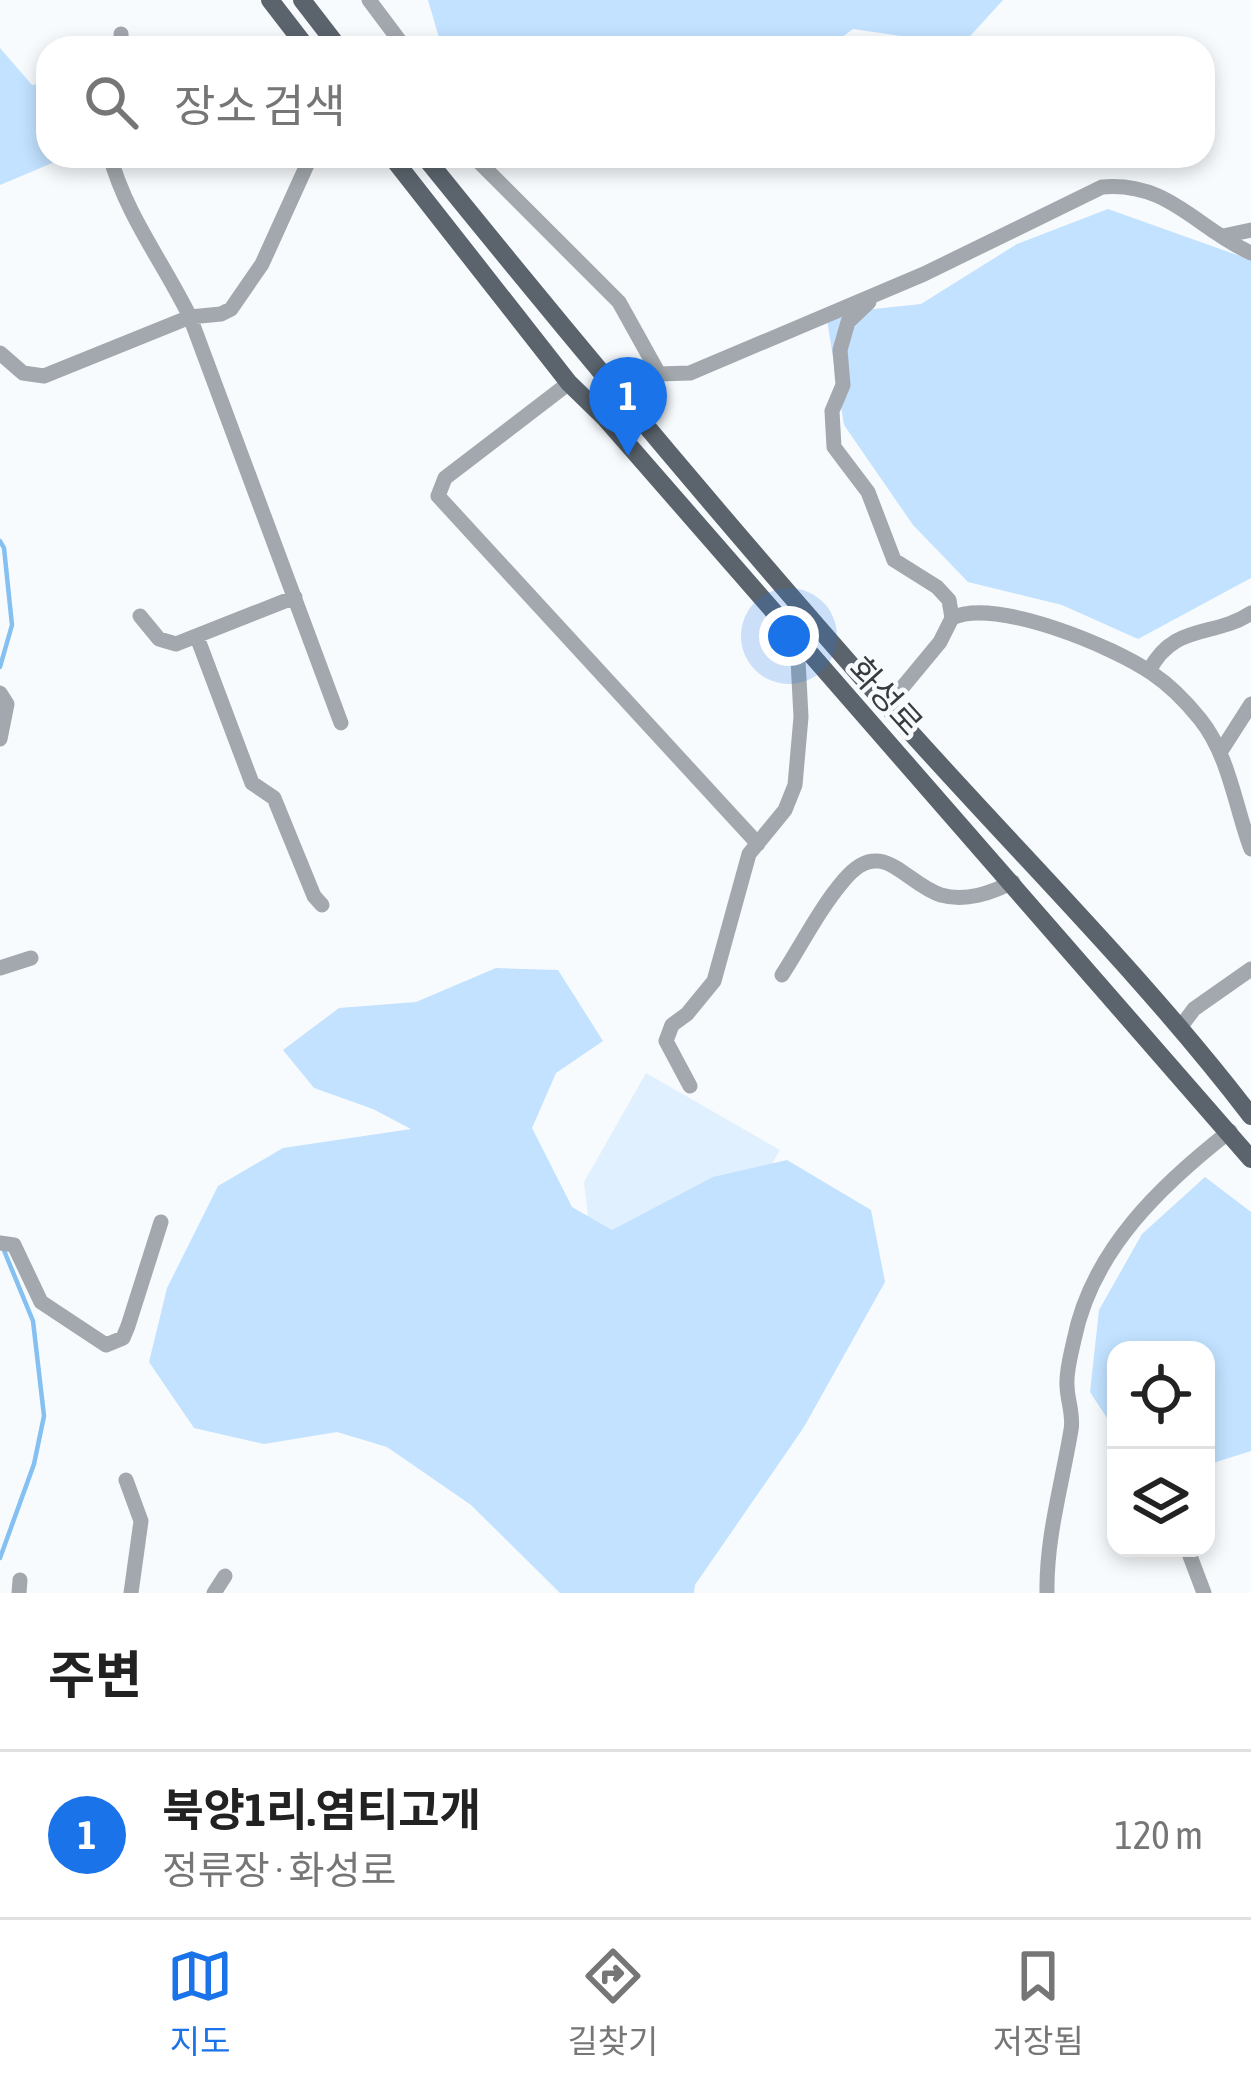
<!DOCTYPE html>
<html lang="ko">
<head>
<meta charset="utf-8">
<style>
  body { margin:0; font-family:"Asap Condensed","Noto Sans KR",sans-serif; background:#f6f6f6; color:#222 }
  .controls { position:absolute; right:36px; bottom:36px; display:grid; overflow:hidden; border-radius:24px; box-shadow:0 6px 18px #0003 }
  .controls button { width:108px; height:108px; display:grid; place-items:center; padding:0; border:0; border-bottom:3px solid #e0e0e0; background:#fff; color:#222; font:60px sans-serif }
  .you { position:absolute; left:789px; top:636px; width:42px; height:42px; margin:-30px; border:9px solid #fff; border-radius:50%; background:#1a73e8; box-shadow:0 0 0 18px #1a73e833 }
  .badge { display:grid; place-items:center; width:78px; height:78px; border-radius:50%; background:#1a73e8; color:#fff; font-size:39px; font-weight:700 }
  .pin { position:absolute; translate:-50% -99px; filter:drop-shadow(0 3px 6px #0008) }
  .pin::after { content:''; position:absolute; top:63px; width:42px; height:36px; background:inherit; clip-path:polygon(0 0,100% 0,50% 100%) }
  .list { margin:0; padding:0; list-style:none }
  h2 { display:flex; justify-content:space-between; align-items:center; height:156px; margin:0; padding:0 48px; font-size:51px }
  h2 small { font-size:39px; font-weight:400; color:#767676 }
  .list li { display:grid; grid-template-columns:78px 1fr auto; gap:36px; align-items:center; box-sizing:border-box; height:168px; padding:0 48px; border-top:3px solid #e0e0e0 }
  .list b { display:block; font-size:45px; white-space:nowrap }
  .list p { margin:0; font-size:39px; white-space:nowrap; color:#767676 }
  .list em { font-size:39px; font-style:normal; color:#767676 }
  .icon { flex:none; width:66px; height:66px; fill:none; stroke:currentColor; stroke-width:2; stroke-linecap:round; stroke-linejoin:round }
  .map { position:relative; flex:none; width:1251px; height:1593px; overflow:hidden }
  .search { position:absolute; background:#fff; box-shadow:0 6px 18px #0003; left:36px; right:36px; top:36px; height:132px; display:flex; align-items:center; gap:30px; box-sizing:border-box; padding:0 42px; border-radius:36px; color:#767676; font-size:45px }
  .sheet { height:324px; background:#fff }
  nav { display:flex; justify-content:space-around; align-items:center; box-sizing:border-box; height:168px; border-top:3px solid #e0e0e0; background:#fff; font-size:33px; color:#767676 }
  nav a { display:grid; justify-items:center; gap:6px }
  nav .on { color:#1a73e8 }
  .map>svg:first-child { display:block }
</style>
</head>
<body>
<div class="map">
<svg width="1251" height="1593" viewBox="0 0 1251 1593">
  <rect width="100%" height="100%" fill="#f8fbfd"/>
  <path fill="#e1f0ff" d="M646,1073l134,77 -110,190 -73,-43 -13,-115z"/>
  <path fill="#c2e2ff" d="M428,0h575l-41,45 -109,-16 -26,19h-385z
    M0,48l32,37 16,-4v75h21l-69,29z
    M1108,209l143,51v318l-113,61 -76,-34 -94,-23 -55,-57 -69,-100 -18,-111 95,-10 96,-60z
    M496,968l62,2 45,71 -47,32 -24,55 40,79 40,23 101,-53 74,-17 84,50 14,72 -81,145 -109,158 -1,8h-134l-89,-88 -84,-58 -50,-15 -73,12 -70,-16 -45,-66 18,-74 51,-102 65,-38 128,-19 -38,-20 -59,-21 -31,-38 56,-42 77,-6z
    M1205,1177l46,35v239l-38,12 -7,-3v-110h-90v82l-26,-40 9,-82 43,-76z"/>
  <g fill="none" stroke-linecap="round" stroke-linejoin="round">
    <path stroke="#84c0f2" stroke-width="4.5" d="M0,541l4,7 8,77 -12,42
      M0,1558l34,-94 10,-48 -11,-95 -30,-73"/>
    <path stroke="#a2a8ad" stroke-width="15" d="M369,0l36,48
      M121,34l1,14
      M110,156c16,59 53,106 80,161l151,406
      M473,156l146,146 40,72 -54,44
      M1223,236l28,-6
      M869,302l-21,20 -8,28 3,35 -11,26 2,36 34,45 26,68 43,27 12,13 3,18 -12,24 -53,64
      M0,353l23,20 21,3 146,-59 31,-3 10,-5 31,-45 49,-108
      M659,374l31,-1 234,-99 178,-87c66,-6 94,41 149,66
      M569,383l-124,95 -7,18 320,348
      M140,616l19,23 17,5 119,-47
      M952,618c43,-21 163,29 201,56 18,12 34,29 47,45 29,36 35,87 51,130
      M197,637l55,146 22,15 40,98 8,9
      M1149,671c25,-49 65,-33 102,-58
      M0,693l7,11 -7,35
      M1221,751l30,-47
      M0,968l31,-10
      M782,975c20,-31 38,-67 62,-95 38,-46 61,4 97,15 25,7 50,-2 72,-13
      M1179,1029l15,-20 57,-40
      M690,1086l-24,-45 6,-16 15,-11 27,-33 35,-127 36,-44 10,-25 6,-68 -4,-76
      M0,1243l14,2 27,57 65,43 17,-7 5,-12 33,-104
      M126,1480l15,41 -10,72
      M1187,1548l17,45
      M19,1593l1,-13
      M214,1593l11,-17
      M1047,1593c-1,-55 15,-109 24,-163 3,-15 -4,-30 -4,-45 -1,-14 4,-31 7,-45 18,-90 87,-155 156,-209"/>
    <path stroke="#5b646d" stroke-width="18" d="M270,0l37,48
      M302,0l37,48
      M391,156l178,227 36,35 646,741
      M424,156c151,187 305,371 464,551 120,136 253,265 363,409"/>
  </g>
  <g text-anchor="middle" dominant-baseline="central" stroke-width="9" stroke-linejoin="round" paint-order="stroke">
    <g font-size="33" fill="#363c40" stroke="#f8fbfd">
      <text transform="translate(886 696) rotate(48)">화성로</text>
    </g>
  </g>
</svg>
<div class="controls">
<button><svg class="icon" aria-label="locate" viewBox="0 0 24 24"><circle cx="12" cy="12" r="6"/><path d="M12 2v4M12 18v4M2 12h4M18 12h4"/></svg></button>
<button><svg class="icon" aria-label="layers" viewBox="0 0 24 24"><path d="M12 4l9 5-9 5-9-5zM3 14l9 5 9-5"/></svg></button>
</div>
<div class="you"></div>
<div class="pin badge" style="left:628px;top:456px">1</div>
<div class="search"><svg class="icon" aria-label="search" viewBox="0 0 24 24"><circle cx="10" cy="10" r="6"/><path d="M15 15l6 6"/></svg>장소 검색</div>
</div>
<section class="sheet">
<h2>주변<small></small></h2>
<ul class="list">
<li><span class="badge">1</span><div><b>북양1리.염티고개</b><p>정류장 · 화성로</p></div><em>120 m</em></li>
</ul>
</section>
<nav>
<a class="on"><svg class="icon" aria-label="map" viewBox="0 0 24 24"><path d="M3 6l6-2 6 2 6-2v14l-6 2-6-2-6 2zM9 4v14M15 6v14"/></svg>지도</a>
<a><svg class="icon" aria-label="directions" viewBox="0 0 24 24"><path d="M12 3l9 9-9 9-9-9zM9 14v-3h6M13 9l2 2-2 2"/></svg>길찾기</a>
<a><svg class="icon" aria-label="saved" viewBox="0 0 24 24"><path d="M7 4h10v16l-5-4-5 4z"/></svg>저장됨</a>
</nav>
</body>
</html>
